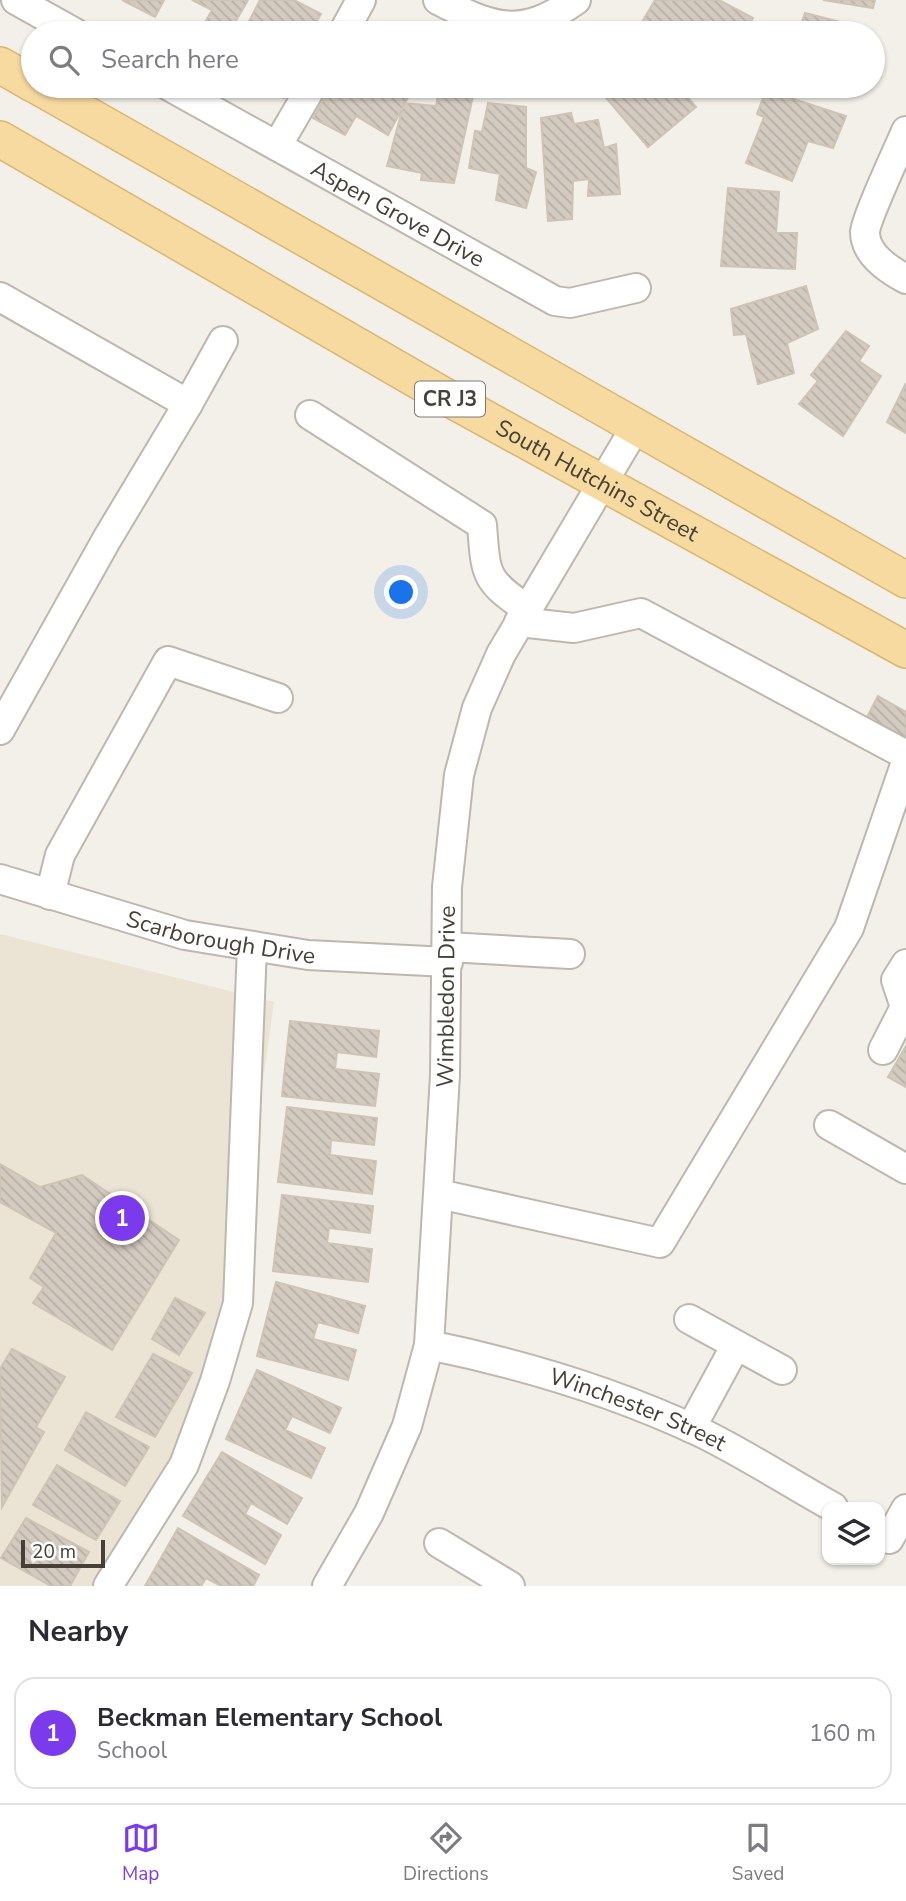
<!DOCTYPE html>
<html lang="en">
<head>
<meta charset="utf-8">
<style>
  body { margin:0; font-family:"Nunito Sans",sans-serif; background:#f7f7f7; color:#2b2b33 }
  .controls { position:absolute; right:21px; bottom:21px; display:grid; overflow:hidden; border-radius:14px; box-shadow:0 2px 5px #0004 }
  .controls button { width:63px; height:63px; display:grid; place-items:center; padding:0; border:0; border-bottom:2px solid #e1e1e2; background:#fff; color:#2b2b33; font:35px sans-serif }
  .scale { position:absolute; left:21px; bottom:18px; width:84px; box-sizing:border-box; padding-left:7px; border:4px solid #464038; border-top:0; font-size:19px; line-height:24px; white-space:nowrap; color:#464038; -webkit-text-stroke:5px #fff; paint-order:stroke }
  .you { position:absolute; left:402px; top:593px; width:24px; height:24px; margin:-18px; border:5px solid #fff; border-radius:50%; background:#1a73e8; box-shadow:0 0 0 10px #1a73e833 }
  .badge { display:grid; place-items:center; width:46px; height:46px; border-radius:50%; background:#7c3aed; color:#fff; font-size:23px; font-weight:700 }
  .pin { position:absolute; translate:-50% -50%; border:4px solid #fff; box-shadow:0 2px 7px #0006 }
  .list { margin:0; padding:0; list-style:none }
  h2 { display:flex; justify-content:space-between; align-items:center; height:91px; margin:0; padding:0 28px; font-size:30px }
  h2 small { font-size:23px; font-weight:400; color:#7c7c81 }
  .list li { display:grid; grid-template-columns:46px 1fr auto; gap:21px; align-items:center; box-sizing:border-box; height:112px; margin:0 14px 14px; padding:0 14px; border:2px solid #e1e1e2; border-radius:21px }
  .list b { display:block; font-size:26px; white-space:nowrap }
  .list p { margin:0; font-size:23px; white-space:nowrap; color:#7c7c81 }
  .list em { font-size:23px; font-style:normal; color:#7c7c81 }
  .icon { flex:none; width:38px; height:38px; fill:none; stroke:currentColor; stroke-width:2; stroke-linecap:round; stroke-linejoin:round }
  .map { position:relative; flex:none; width:906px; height:1586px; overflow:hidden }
  .search { position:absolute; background:#fff; box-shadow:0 2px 5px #0004; left:21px; right:21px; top:21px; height:77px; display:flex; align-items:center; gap:18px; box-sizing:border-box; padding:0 24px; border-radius:38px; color:#7c7c81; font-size:26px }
  .sheet { height:217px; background:#fff }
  nav { display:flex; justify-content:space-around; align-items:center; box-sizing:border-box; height:98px; border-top:2px solid #e1e1e2; background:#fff; font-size:19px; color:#7c7c81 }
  nav a { display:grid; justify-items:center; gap:4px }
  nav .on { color:#7c3aed }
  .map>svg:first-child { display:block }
</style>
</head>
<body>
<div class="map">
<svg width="906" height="1586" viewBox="0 0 906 1586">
  <defs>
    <pattern id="building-back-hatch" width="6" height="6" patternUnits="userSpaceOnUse" patternTransform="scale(1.75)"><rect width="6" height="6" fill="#d4cbc0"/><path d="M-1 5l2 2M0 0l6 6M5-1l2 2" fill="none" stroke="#b7afa6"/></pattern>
  </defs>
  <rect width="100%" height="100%" fill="#f3f0e9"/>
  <path fill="#ebe4d5" d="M0,934l274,68 -60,432 -93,152h-121z"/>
  <path fill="url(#building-back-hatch)" stroke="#cec3b4" stroke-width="2" d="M122,0h42l-9,17z
    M192,0h56l-19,33h-30l13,-23z
    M260,0h34l27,14 -11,19h-67z
    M655,0h64l34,18 -8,15h-98l-9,-4z
    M823,0h52l-2,8z
    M805,13l63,16 -1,4h-69z
    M261,86h29l-6,12z
    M332,86h82l-26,49 -32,-19 -11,19 -32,-17z
    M596,86h82l18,21 -48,40z
    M794,86h32l-2,8z
    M766,90l80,26 -13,32 -25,-7 -16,40 -46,-18 18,-46 -7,-3z
    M439,91l34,5 -19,87 -33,-3 1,-7 -35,-7 17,-63 32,3z
    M488,103l38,4v61l10,4 -10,36 -30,-8 4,-26 -31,-6 6,-37 7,1z
    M571,113l3,11 24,-4 6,28 12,-4 4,50 -32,2 1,-17 -16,2 -1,38 -24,2 -7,-103z
    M728,188l51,4 -3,41h21l-2,36 -74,-3z
    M806,286l12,43 -31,14 7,30 -36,11 -12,-50 -12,1 -3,-26z
    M846,331l23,15 -10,15 22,15 -38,60 -44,-32 19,-23 -7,-6z
    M906,383v50l-19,-11z
    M878,696l28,16v29l-40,-22z
    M290,1021l89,10 -3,26 -39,-5 -2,17 44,5 -4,32 -93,-10z
    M906,1046v41l-18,-10z
    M287,1107l90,11 -3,27 -43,-5 -1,15 46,6 -4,33 -94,-12z
    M0,1164l40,23 42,-12 97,65 -67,110 -79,-47 11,-16 -14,-9 26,-45 -56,-31z
    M282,1195l91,11 -3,27 -41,-5 -2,15 45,6 -4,33 -95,-11z
    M276,1282l89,24 -7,27 -40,-11 -5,17 43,11 -8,30 -91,-24z
    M175,1298l30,15 -26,42 -27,-16z
    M12,1349l53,28 -29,50 8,5 -42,75 -2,-138z
    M153,1354l39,19 -37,64 -39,-20z
    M257,1370l84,38 -11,25 -38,-17 -7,14 40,18 -14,30 -85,-39z
    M86,1412l63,35 -24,39 -60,-36z
    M222,1452l80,46 -15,26 -36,-21 -6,11 36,21 -16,29 -82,-48z
    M57,1465l63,36 -24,39 -63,-35z
    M26,1518l63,34 -19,34h-19l-50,-28z
    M178,1528l81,47 -6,11h-32l-15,-8 -5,8h-56z"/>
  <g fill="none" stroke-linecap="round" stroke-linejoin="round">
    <g stroke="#beb7ad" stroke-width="32">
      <g id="minor">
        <path d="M16,0l59,33"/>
        <path d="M438,0c56,29 83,39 138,0"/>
        <path d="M343,33l18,-33"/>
        <path id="s1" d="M169,86l386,215 15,2 66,-15"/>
        <path d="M906,131c-7,17 -40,87 -41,101 0,22 24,38 41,47"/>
        <path d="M277,146l35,-60"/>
        <path d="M0,297l188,107 -81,135 -107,191"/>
        <path d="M188,404l35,-63"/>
        <path d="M310,415l172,110c4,50 2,55 45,84"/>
        <path d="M519,622l55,6 67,-15 265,142"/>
        <path id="s2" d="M0,879l185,56 123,20 140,7"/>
        <path d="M50,895l10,-40 108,-194 110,37"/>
        <path d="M448,947l122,7"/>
        <path d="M883,1050l22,-43 -9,-27 10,-16"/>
        <path d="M829,1125l77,44"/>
        <path d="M439,1194l221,49 189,-315 57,-166"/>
        <path d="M689,1319l93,51"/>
        <path id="s3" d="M429,1345c93,19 183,46 269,86 46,22 90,51 135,76"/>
        <path d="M691,1428l45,-83"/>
        <path d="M889,1539l17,-30"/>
        <path d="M439,1543l71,43"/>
        <path d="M108,1586l76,-121 31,-84 23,-78 14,-357"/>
        <path id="s4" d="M327,1586l42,-73 38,-87 22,-81 16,-270 2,-188 12,-112 18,-67 24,-54 134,-226"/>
      </g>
    </g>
    <g stroke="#dab671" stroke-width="38">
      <g id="major">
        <path d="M0,65l33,19"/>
        <path d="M37,86l869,494"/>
        <path id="s5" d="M0,139l441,255 465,256"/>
      </g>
    </g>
    <use href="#minor" stroke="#fff" stroke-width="28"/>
    <use href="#major" stroke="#f6daa0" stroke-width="35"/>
  </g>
  <g text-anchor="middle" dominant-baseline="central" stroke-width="7" stroke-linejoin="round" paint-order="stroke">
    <rect fill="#fff" stroke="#7e7974" stroke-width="2" x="415" y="381.5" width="70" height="35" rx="5"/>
    <g font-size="21" font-weight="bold" fill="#464038">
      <text x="450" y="399">CR J3</text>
    </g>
    <g font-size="23" fill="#464038" stroke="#fff">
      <text stroke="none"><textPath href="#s1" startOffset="262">Aspen Grove Drive</textPath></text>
      <text stroke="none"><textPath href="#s5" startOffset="688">South Hutchins Street</textPath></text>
      <text stroke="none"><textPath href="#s2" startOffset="229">Scarborough Drive</textPath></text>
      <text stroke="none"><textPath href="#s4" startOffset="612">Wimbledon Drive</textPath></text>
      <text stroke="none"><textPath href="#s3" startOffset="219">Winchester Street</textPath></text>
    </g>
  </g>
</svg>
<div class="controls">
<button><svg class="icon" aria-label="layers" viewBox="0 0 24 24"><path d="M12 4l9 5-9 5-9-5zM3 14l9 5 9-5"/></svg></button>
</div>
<div class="scale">20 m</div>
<div class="you"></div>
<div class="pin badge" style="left:122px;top:1218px">1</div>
<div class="search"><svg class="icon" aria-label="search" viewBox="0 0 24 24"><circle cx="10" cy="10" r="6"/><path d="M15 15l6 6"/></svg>Search here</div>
</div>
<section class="sheet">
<h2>Nearby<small></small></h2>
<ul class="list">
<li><span class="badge">1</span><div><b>Beckman Elementary School</b><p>School</p></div><em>160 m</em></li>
</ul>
</section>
<nav>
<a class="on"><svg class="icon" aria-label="map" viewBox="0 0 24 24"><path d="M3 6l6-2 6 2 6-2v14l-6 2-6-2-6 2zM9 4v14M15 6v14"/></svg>Map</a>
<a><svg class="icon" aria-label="directions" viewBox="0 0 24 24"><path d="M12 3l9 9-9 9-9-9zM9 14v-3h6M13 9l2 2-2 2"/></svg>Directions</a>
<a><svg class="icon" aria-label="saved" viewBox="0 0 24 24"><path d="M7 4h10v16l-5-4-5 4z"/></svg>Saved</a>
</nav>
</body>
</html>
